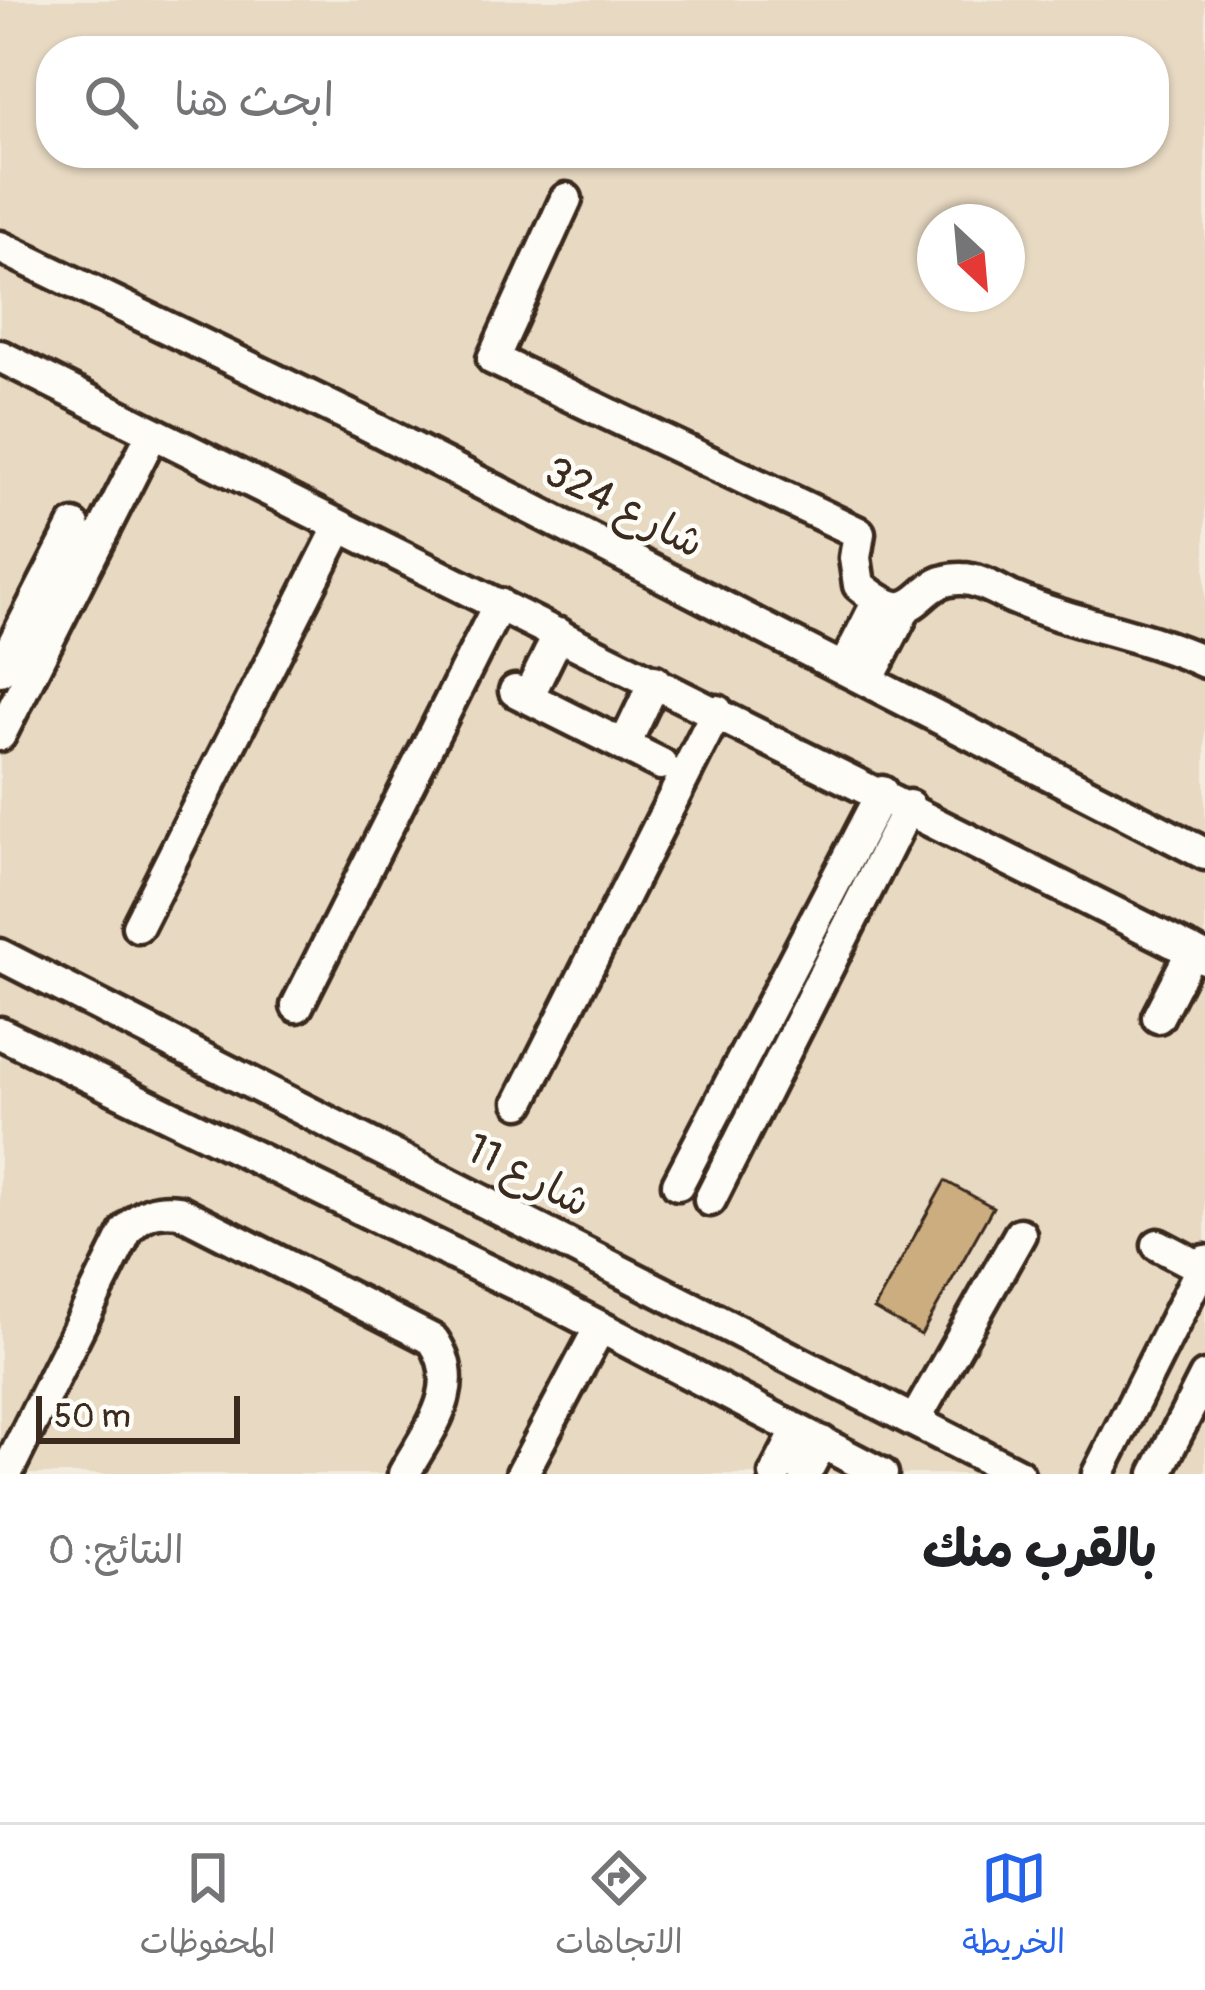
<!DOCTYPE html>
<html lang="ar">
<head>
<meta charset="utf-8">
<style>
  body { margin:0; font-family:Pangolin,"Playpen Sans Arabic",sans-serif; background:#f6f6f6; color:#202124; direction:rtl }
  .compass { position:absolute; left:917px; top:204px; width:108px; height:108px; border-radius:50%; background:#fff; box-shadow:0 3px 9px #0004; rotate:154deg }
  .scale { position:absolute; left:36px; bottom:30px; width:204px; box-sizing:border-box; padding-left:12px; border:6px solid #3b2a1e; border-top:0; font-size:33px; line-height:42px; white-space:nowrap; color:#3b2a1e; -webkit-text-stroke:9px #fdfcf7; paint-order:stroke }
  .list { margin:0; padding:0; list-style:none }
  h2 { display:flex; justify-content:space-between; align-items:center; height:156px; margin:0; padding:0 48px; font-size:51px }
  h2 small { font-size:39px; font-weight:400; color:#757577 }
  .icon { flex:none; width:66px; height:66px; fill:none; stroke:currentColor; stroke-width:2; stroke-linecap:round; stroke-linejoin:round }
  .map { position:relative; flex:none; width:1205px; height:1474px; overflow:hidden; direction:ltr }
  .search { position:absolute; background:#fff; box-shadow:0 3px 9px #0004; left:36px; right:36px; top:36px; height:132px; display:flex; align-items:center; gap:30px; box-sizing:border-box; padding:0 42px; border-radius:48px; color:#757577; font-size:45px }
  .sheet { height:348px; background:#fff }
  nav { display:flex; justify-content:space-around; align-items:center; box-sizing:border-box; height:168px; border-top:3px solid #e0e0e0; background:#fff; font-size:33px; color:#757577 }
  nav a { display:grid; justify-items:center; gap:6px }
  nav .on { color:#2563eb }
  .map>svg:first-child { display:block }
</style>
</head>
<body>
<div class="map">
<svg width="1205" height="1474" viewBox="0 0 1205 1474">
  <rect width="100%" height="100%" fill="#f3ecdf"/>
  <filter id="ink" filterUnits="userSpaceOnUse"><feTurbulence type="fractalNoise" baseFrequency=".00833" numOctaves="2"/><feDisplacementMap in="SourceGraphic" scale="24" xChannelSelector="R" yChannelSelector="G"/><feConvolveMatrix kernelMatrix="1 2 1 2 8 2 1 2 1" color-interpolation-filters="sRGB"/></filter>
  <g filter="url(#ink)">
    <path fill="#e7d9c2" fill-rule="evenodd" d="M0,0h1205v1474h-1205zM51,51h1103v102h-1103zM935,222h72v72h-72z"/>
    <path fill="#ccad80" stroke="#3b2a1e" stroke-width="3" d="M945,1181l48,26 -72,128 -47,-26z"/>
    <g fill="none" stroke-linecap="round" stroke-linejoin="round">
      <g stroke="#3b2a1e" stroke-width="39">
        <path id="minor" d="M566,199l-73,160 366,174 -4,25 4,27c63,54 52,-8 103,-6 17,0 36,12 51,19 63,27 131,36 192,64
          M0,247l360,174 845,433
          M0,356l1205,602
          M844,668l34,-67
          M0,670l74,-144
          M868,680l37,-71
          M515,691l146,73
          M528,697l31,-63
          M0,735l152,-301
          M624,746l31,-65
          M138,926l202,-400
          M0,955l1018,519
          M297,1006l202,-402
          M1158,1017l34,-66
          M0,1033l558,272 324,169
          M520,1102l197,-391
          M678,1184l204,-392
          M710,1200l199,-394
          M1158,1245l44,23
          M915,1420l105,-186
          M6,1474l121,-244c15,-17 29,-22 52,-19l254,129c33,48 -5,90 -29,134
          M522,1474l78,-147
          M775,1474l23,-44
          M805,1474l17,-32
          M1098,1474l107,-213
          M1156,1474l49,-97"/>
      </g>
      <use href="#minor" stroke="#fdfcf7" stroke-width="30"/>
    </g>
  </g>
  <g text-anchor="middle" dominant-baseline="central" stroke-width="9" stroke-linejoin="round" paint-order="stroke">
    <g font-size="42" fill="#3b2a1e" stroke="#fdfcf7">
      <text transform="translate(624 508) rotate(27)">شارع 324</text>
      <text transform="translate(528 1176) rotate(27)">شارع 11</text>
    </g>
  </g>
</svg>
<svg class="compass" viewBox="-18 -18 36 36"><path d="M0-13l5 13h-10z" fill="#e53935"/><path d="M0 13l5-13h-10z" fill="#757577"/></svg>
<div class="scale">50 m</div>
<div class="search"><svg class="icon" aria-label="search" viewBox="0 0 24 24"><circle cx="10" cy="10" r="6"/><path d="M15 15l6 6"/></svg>ابحث هنا</div>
</div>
<section class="sheet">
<h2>بالقرب منك<small>النتائج: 0</small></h2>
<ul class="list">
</ul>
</section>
<nav>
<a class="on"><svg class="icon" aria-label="map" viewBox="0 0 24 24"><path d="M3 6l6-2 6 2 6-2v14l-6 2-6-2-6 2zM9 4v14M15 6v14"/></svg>الخريطة</a>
<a><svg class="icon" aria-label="directions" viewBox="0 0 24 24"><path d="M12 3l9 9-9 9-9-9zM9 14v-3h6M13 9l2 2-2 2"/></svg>الاتجاهات</a>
<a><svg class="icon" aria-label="saved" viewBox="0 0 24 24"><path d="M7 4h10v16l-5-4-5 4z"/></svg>المحفوظات</a>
</nav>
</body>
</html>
